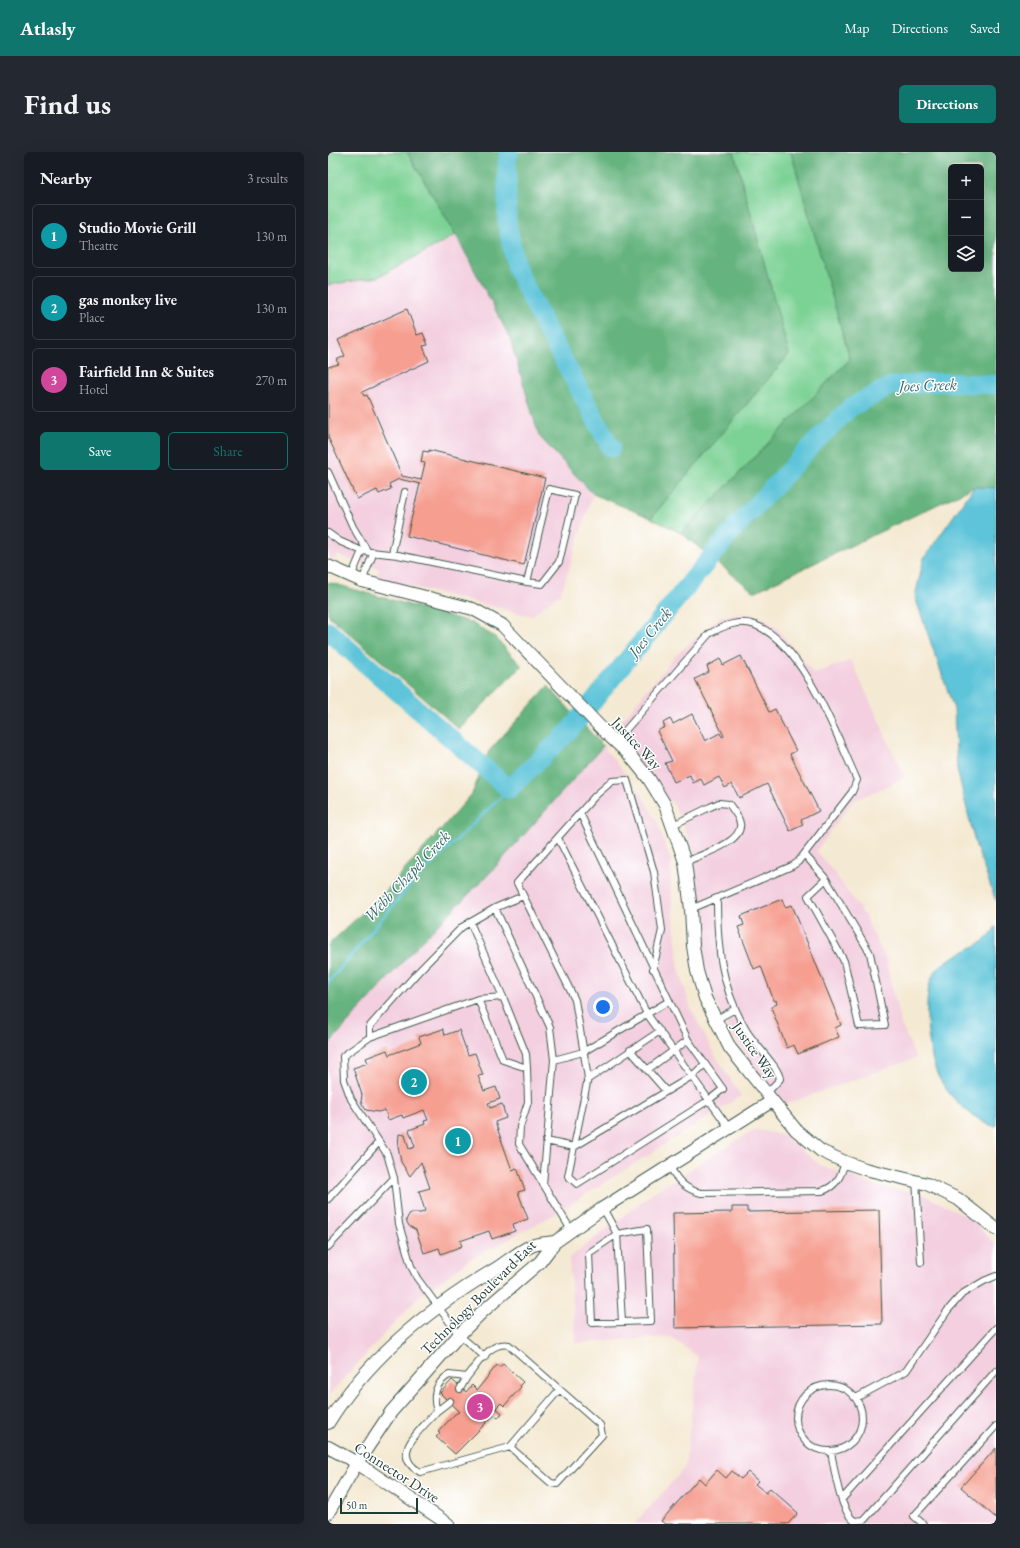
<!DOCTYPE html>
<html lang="en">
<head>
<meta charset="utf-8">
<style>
  body { margin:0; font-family:"EB Garamond",serif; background:#242831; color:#f1f3f6 }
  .controls { position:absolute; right:12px; top:12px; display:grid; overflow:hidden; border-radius:6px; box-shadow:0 4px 16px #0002 }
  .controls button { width:36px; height:36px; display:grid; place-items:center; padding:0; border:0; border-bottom:1px solid #363941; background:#171b24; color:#f1f3f6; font:20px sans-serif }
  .scale { position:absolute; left:12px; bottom:10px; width:78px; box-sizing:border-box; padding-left:4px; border:2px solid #1f3d34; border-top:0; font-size:11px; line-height:14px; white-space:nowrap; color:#1f3d34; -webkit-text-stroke:3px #fff; paint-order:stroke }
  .you { position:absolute; left:275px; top:855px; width:14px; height:14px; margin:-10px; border:3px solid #fff; border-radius:50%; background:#1a73e8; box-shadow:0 0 0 6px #1a73e833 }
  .badge { display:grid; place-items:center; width:26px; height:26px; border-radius:50%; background:#0f766e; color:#fff; font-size:13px; font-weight:700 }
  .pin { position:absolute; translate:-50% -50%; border:2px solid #fff; box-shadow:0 1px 4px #0006 }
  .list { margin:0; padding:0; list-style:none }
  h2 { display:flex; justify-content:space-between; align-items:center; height:52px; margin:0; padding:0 16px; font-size:17px }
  h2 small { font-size:13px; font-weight:400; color:#9ea1a6 }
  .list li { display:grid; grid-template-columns:26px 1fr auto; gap:12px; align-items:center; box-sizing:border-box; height:64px; margin:0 8px 8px; padding:0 8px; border:1px solid #363941; border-radius:6px }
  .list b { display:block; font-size:15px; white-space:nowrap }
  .list p { margin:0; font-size:13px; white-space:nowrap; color:#9ea1a6 }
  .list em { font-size:13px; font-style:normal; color:#9ea1a6 }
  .actions { display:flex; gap:8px; padding:12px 16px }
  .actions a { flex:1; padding:9px 0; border:1px solid #0f766e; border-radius:6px; text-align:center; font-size:14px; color:#0f766e }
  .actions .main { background:#0f766e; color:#fff }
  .icon { flex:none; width:22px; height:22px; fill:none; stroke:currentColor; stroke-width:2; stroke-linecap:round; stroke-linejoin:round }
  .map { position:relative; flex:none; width:668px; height:1372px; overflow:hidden; border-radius:6px }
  header { display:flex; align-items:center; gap:24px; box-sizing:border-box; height:56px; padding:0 20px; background:#0f766e; color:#fff }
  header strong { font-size:19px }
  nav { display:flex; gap:22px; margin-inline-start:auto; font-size:14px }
  .intro { display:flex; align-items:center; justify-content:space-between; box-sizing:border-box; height:96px; padding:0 24px }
  h1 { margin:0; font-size:28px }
  .button { padding:10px 18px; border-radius:6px; background:#0f766e; color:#fff; font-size:14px; font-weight:700 }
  main { display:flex; gap:24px; padding:0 24px }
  aside { flex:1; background:#171b24; border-radius:6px; box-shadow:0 4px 16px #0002 }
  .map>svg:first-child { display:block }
</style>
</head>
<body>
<header>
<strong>Atlasly</strong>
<nav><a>Map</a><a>Directions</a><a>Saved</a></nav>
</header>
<div class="intro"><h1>Find us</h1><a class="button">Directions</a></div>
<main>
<aside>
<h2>Nearby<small>3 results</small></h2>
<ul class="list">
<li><span class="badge" style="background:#0f9aa8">1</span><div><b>Studio Movie Grill</b><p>Theatre</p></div><em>130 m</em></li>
<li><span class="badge" style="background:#0f9aa8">2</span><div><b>gas monkey live</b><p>Place</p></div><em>130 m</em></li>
<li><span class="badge" style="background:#d1479c">3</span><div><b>Fairfield Inn &amp; Suites</b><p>Hotel</p></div><em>270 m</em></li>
</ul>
<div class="actions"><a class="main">Save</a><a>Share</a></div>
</aside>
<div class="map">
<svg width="668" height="1372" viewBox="0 0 668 1372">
  <rect width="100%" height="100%" fill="#fff"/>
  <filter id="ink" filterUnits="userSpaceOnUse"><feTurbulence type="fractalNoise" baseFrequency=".025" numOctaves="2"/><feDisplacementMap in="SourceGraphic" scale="8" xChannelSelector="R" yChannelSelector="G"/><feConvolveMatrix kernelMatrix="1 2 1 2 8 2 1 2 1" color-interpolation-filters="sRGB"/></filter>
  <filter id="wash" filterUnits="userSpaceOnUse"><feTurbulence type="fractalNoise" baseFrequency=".012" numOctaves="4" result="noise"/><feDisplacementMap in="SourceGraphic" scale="16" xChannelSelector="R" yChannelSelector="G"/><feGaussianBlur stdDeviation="0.9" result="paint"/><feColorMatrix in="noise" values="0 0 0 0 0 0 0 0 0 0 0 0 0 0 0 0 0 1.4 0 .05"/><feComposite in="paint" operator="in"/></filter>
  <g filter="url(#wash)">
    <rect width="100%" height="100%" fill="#f4e9d2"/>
    <path fill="#f3cfdf" d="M128,83l53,101 30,100 54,58 -32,99 -30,23 -155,-38 3,-9 -42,-14 -2,5 -7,-4v-271l50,-8z
      M419,462l19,6 11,9 37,45 37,-14 54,118 -52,23 -37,50 21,25 27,39 22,44 14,63 16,36 -130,46 -32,-37 -28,-42 -19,-42 -8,-41 -1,-55 -5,-38 -18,-42 -62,-75 60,-74 48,-42z
      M275,594l39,49 16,29 13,37v31l8,77 11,37 24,48 27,42 -186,118 -84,45 -55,40 -88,97v-352l89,-98 73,-73z
      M427,977l30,7 35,29 55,21 45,7 51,26 25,26v279h-362l51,-56 13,-111 -27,-20 -95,6 -7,-85 85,-66z"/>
    <path fill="#7cd194" stroke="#4e8764" d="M0,0h79l49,83 -78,42 -50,8z
      M406,0h57l59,207 -169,174 -30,-15 138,-164z"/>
    <path fill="#65b37e" stroke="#427859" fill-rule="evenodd" d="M79,0h327l55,202 -138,164 -58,-24 -54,-58 -30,-100 -53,-101z
      M463,0h205v336l-22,-1 -220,105 -73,-59 169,-174zM623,15h30v102h-30z
      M0,430l142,40 25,15 27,29 -63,63 -131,-114z
      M220,534l55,60 -113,127 -73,73 -89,99v-100l58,-54 86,-97 17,-43z"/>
    <path fill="#5dc4d9" stroke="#3e8086" d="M646,335l22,1v413l-20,-55 -19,-77 -3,-60 -39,-112 9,-39z
      M668,774v200c-9,0 -14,-5 -22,-10 -14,-10 -26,-22 -35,-38 -11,-21 -17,-79 -7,-101 11,-22 43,-26 57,-41 3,-3 5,-7 7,-10z"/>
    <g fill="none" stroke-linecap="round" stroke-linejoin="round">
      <path stroke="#5dc4d9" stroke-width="3" d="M0,831l84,-100 97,-94"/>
      <path stroke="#5dc4d9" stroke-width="19" d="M181,0l-2,10v61l9,45 30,60 65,120
        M0,479l181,158 60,-58 164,-201 84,-90 34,-33 40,-21 51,-4 54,3"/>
    </g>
    <g id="blocks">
      <path fill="#f69f91" d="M79,157l10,26 6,-2 5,12 -5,1 6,15 -67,31 2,4 3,-1 35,81 19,4 4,-17 -4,-1 2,-11 6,1v-2l116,28 -21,87 -117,-29 13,-52 -21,-5 -10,5 2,5 -12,5 -2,-4 -20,9 -29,-62v-70l11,-3 -3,-4 9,-4 -7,-16z
        M413,504l28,56 6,-3 21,42 -6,3 29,57 -18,9 2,5 -13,6 -23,-47 -28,14 -7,-14 -7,4 -6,-11 -15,8 -3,-6 -8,4 -3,-8 -16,7 -9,-19 7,-2 -15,-30 8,-4 -2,-4 7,-4 3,5 19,-10 13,27 15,-8 2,4 2,-1 -29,-57 14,-7 -2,-6 13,-7 3,6z
        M454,747l3,8 7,-2 49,120 -6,3 4,9 -41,17 -4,-9 -7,3 -16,-41 6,-3 -1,-4 -2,1 -13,-35 -7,3 -16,-42 6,-2 -3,-9z
        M115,877l2,6 14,-5 9,25 7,-2 8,22 -5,1 6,15 12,-4 4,12 -12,4 2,5 12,-4 4,14 -11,4 17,48 5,-2 8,22 -7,2 10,27 -15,5 2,7 -23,8 -3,-8 -29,10 2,5 -21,8 -2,-6 -15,5 -8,-23 -7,-4 -3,-6 4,-7h11l4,-2 -6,-20 11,-3 -9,-26 -11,14 -9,-14 -3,-15 1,-13 6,1 4,14 6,-2 -6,-17 16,-6 -1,-3 4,-1 -4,-10 -21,8 -1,-3 -14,5 -3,-10 -7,2 -12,-2 -5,-8 1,-7 -9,-27 15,-5 -2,-5 21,-8 2,5 32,-12 -2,-6z
        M404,1055h15v5l132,-2 3,114 -207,4 -2,-115 59,-1z
        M175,1212l20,18 -3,3 1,2 -17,19 -3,-3 -5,5 6,5 -4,5 -4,-3 -39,39 -19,-17 4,-4 -2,-1 17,-18 4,-2 -19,-19 12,-13 14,12 6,-7 5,5 20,-25 2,2z
        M668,1296v70l-35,-31z
        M389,1318l9,8 6,-7 9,8 7,-7 10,9 -3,3 11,9 4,-5 28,25 -10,11h-123l-4,-3 38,-43 6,6z"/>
    </g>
  </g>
  <g filter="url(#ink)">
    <use href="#blocks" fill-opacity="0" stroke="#3f574c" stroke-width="1"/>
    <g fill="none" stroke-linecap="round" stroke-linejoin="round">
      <g stroke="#3f574c" stroke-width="8">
        <path id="lane" d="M0,320l25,55 15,25
          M0,381l11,8 23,10 36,4 129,27 22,-93 26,6 -16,67 -17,22 -15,-2
          M64,402l13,-62
          M23,425l11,-26
          M34,429l12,-29
          M288,589l93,-107c14,-8 30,-15 46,-9 47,17 82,111 102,155l-5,12 -54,70 -6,4 -101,43
          M345,673l37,-18 9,-4 10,1c4,6 10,13 11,19 4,20 -41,32 -55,39
          M230,686l89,176 22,-13
          M477,703l21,24 44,74 15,72 -26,1 -15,-65 -36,-65 18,-17
          M195,744l-28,12 55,119 4,33
          M389,746c0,49 4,89 29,132 8,14 33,37 34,49l-14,15
          M142,770l33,75
          M325,817l9,-39 -8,-58 -27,-92 -15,1 -17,15 -78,87 58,117 13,78 -20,98 9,8 132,-84 20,28
          M150,847l25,-2 23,57 1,14
          M387,868l20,-11
          M42,885v-11l48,-54 44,-45 33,-19
          M302,898l36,41
          M319,918l41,-30
          M259,928l73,-49
          M218,989l28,6 118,-71 13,-12
          M342,1014c7,15 15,23 31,27l121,-2c15,-5 19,-15 23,-29
          M588,1028l5,82
          M215,1032l11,-124 29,-8 64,-38 62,86 14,-11 -35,-49 -108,-227
          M0,1047l50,-56
          M275,1056l14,26 5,88
          M319,1077l4,92 -59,2 -3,-70 28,-19z
          M0,1095l66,-69
          M157,1205l-26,-22 -42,-57 -6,-12 -12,-42 -5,-46 -7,-24 -36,-55 -7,-19 -1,-24 27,-19 108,-38 25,61 24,8 1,34 -8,25 -1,17 52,86
          M468 1266a33 33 0 1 1 66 0a33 33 0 1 1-66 0Z
          M132,1237l7,-12
          M528,1246l50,-27 42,-61 14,-16 22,-13 12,-5
          M109,1259l13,-10
          M182,1295l41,36 6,1 45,-49 -2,-10 -91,-80c-19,-4 -31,19 -42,32l-18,-2c-14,8 -17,22 -12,36 -15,18 -49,43 -17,61l90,-25 49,-57
          M503,1300c4,19 8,56 23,69l10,-1 132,-149
          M514,1347l154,-171
          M595,1372l-9,-8 82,-90"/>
      </g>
      <g stroke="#3f574c" stroke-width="14">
        <path id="street" d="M0,414l34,15 111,28 29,16 104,108 22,20 21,26 16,26 20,57 6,47 2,37 4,25 8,27 25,50 66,82 25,21 24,11 20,7 62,15 31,15 38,30
          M0,1271c40,-65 99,-113 164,-152 13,-7 25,-19 39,-25 7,-3 16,-3 24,-4
          M0,1295l29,16 91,61
          M0,1361l29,-50 34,-51 68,-77 23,-23 58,-50 15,-20 48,-34 169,-107"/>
      </g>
      <use href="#lane" stroke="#fff" stroke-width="6"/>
      <use href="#street" stroke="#fff" stroke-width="12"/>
    </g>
  </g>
  <g text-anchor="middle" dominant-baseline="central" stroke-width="3" stroke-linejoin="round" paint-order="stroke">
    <g font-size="15" fill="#1f3d34" stroke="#fff">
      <text transform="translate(309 591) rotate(47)">Justice Way</text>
      <text transform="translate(427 898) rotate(55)">Justice Way</text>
      <text transform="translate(150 1145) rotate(-45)">Technology Boulevard East</text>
      <text transform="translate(69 1320) rotate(33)">Connector Drive</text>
    </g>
    <g font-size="16" font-style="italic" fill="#326666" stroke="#fff">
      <text transform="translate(600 233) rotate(-2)">Joes Creek</text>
      <text transform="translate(322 480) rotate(-51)">Joes Creek</text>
      <text transform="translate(79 724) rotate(-47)">Webb Chapel Creek</text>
    </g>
  </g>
</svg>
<div class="controls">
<button>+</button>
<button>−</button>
<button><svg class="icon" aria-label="layers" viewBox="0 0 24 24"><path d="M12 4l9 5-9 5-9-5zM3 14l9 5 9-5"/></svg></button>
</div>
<div class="scale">50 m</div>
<div class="you"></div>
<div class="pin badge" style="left:130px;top:989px;background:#0f9aa8">1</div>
<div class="pin badge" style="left:86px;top:930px;background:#0f9aa8">2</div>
<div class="pin badge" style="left:152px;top:1255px;background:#d1479c">3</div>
</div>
</main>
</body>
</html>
